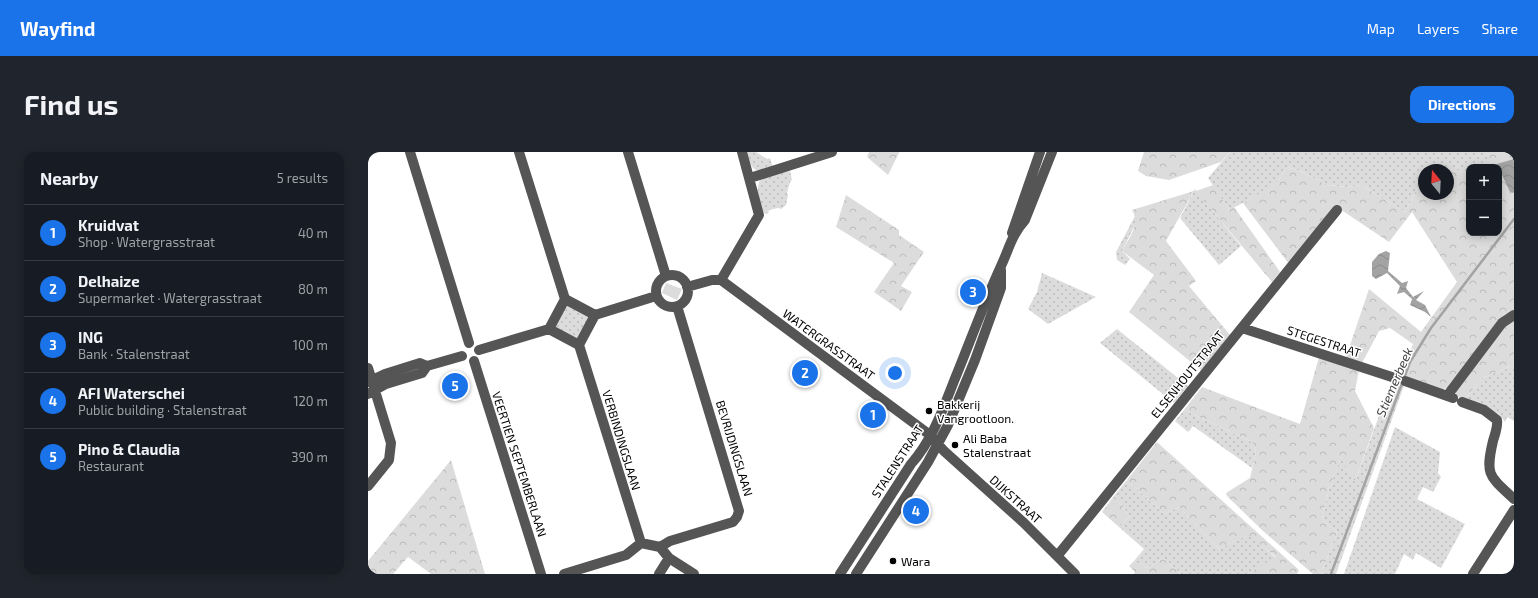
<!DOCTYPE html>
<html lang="en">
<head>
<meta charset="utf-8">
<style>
  body { margin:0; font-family:"Exo 2",sans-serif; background:#20242c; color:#f1f3f6 }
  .controls { position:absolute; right:12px; top:12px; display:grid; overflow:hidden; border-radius:8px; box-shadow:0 2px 10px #0003 }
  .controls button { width:36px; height:36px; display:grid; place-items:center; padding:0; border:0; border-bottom:1px solid #363941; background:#171b24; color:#f1f3f6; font:20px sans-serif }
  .compass { position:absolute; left:1050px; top:12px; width:36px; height:36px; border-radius:50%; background:#171b24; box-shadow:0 2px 10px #0003; rotate:342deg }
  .you { position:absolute; left:527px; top:221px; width:14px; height:14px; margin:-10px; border:3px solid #fff; border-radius:50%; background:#1a73e8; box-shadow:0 0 0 6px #1a73e833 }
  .badge { display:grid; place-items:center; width:26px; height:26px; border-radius:50%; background:#1a73e8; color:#fff; font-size:13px; font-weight:700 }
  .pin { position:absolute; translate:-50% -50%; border:2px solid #fff; box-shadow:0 1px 4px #0006 }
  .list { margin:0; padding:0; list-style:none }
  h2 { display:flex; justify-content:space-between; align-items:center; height:52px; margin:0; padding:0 16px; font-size:17px }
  h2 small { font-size:13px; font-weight:400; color:#9ea1a6 }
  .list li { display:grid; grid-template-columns:26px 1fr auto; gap:12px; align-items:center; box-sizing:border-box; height:56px; padding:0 16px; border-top:1px solid #363941 }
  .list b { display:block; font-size:15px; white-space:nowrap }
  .list p { margin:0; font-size:13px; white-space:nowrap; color:#9ea1a6 }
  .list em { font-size:13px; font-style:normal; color:#9ea1a6 }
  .map { position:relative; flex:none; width:1146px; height:422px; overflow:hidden; border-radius:12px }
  header { display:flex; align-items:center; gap:24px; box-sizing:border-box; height:56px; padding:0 20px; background:#1a73e8; color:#fff }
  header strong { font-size:19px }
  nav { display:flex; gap:22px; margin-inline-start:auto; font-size:14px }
  .intro { display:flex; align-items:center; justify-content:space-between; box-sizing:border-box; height:96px; padding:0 24px }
  h1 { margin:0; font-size:28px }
  .button { padding:10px 18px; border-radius:12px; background:#1a73e8; color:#fff; font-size:14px; font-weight:700 }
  main { display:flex; gap:24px; padding:0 24px }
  aside { flex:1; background:#171b24; border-radius:12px; box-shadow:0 2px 10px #0003 }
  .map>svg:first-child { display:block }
</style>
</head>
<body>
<header>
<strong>Wayfind</strong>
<nav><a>Map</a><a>Layers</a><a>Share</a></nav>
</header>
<div class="intro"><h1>Find us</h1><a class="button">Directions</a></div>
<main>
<aside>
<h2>Nearby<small>5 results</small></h2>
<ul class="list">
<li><span class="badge">1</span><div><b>Kruidvat</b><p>Shop · Watergrasstraat</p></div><em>40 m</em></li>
<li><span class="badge">2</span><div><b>Delhaize</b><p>Supermarket · Watergrasstraat</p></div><em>80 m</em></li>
<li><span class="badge">3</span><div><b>ING</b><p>Bank · Stalenstraat</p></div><em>100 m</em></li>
<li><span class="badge">4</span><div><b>AFI Waterschei</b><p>Public building · Stalenstraat</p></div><em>120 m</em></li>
<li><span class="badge">5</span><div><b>Pino &amp; Claudia</b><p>Restaurant</p></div><em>390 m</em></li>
</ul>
</aside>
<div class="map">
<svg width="1146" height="422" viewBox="0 0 1146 422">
  <defs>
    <pattern id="grass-dots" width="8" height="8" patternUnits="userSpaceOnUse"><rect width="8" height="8" fill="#dcdcdc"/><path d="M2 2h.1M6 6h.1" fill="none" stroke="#bbb" stroke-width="1.8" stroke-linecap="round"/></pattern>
    <pattern id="forest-crowns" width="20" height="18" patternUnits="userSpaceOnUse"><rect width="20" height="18" fill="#dcdcdc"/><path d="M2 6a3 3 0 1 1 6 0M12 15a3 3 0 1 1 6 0" fill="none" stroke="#bbb"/></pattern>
    <pattern id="water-waves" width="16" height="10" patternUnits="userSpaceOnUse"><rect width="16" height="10" fill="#a3a3a3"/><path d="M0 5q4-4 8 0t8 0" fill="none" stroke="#8b8b8b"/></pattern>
  </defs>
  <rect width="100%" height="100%" fill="#fff"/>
  <path fill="url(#grass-dots)" d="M379,0h9l11,7 3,-1 3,10c-18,6 -22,3 -26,-16z
    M862,0h257v15h-18v6l-39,-8 -3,5h-3v6l-19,36 -44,-27 -14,2 -20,-2 -27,-14 -13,-4 -10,16 -13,9 -35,18 -21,-32z
    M422,19l2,9 -2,2 -3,11 1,2 -2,10 -5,4 -3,-1 -9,2 -1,4 -4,-1c-6,-12 -9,-23 -3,-36z
    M827,37l46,57 -22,19 -39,-47z
    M767,64l1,7 -14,28 8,8 -5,6 -8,-5 -1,-8z
    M674,121l54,24 -48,27 -20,-15 9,-17z
    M198,153l23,11 -10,23 -23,-9 -1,-9z
    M749,177l71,57 -14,17 -74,-60z
    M1146,213v56l-7,-4 -2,5 -6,-8 -34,-15 17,-21z
    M1024,228l13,3 -69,191h-15l16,-42 -15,-13 7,-30 12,-32 14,25z
    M816,258l68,32 4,10 -4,16 -59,-42 -5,6 -13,-11z
    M1027,275l45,25 -2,21 3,4 -8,15 -10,-5 -6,12 48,25 -24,44 -25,-15 -3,7 -9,-6 -9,20h-51z
    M759,328l37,34 15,-7 40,42 30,-15 27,24 -29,16h-66l-18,-16 -16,10 -13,-7 10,-12 -25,-22 11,-11 -16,-20z"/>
  <path fill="url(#forest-crowns)" d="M501,0h30v1l-11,22 -21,-18z
    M776,0h86l-9,10 -52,18 -23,-4 -8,-5z
    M1119,0h27v159l-10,4 -56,73 -10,2 -37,-15 12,-31 -23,-16 -11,3 -17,32 -16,-6 23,-68 52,43 36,-50 -45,-70 -23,30 -55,-37 -45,59 -46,-61 34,-20 10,-16 13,4 27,14 20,2 14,-2 44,27 19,-36v18h24v-24h-21l3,-6 39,9v60h30v-66h-12z
    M845,33l16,25 5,-3 46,65 -8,10 -76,-91z
    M826,39l-28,50 30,40 -7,5 41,49 -29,35 -72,-58 25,-37 -32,-24c7,-14 19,-26 10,-41z
    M478,43l53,35v5l25,17 -23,34 11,6 -11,19 -27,-19 20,-29 -58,-36z
    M1146,166v47l-32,13 -17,21 -5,-1 -4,-4v-5l47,-64z
    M951,205l40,13 -4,21 19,37 -19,54 -14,-24 -12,31 -7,30 15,13 -16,42h-8l-50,-43 -36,-35 -1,-3 24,-15 6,-26 -4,-10 -68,-32 18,-23 98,37z
    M789,290l142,128 -2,4h-50l29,-17 -28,-22 -29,14 -40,-42 -15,7 -37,-34z
    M83,308l34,114h-54l-23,-17 -15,17h-25v-13z
    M746,344l16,20 -11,11 -17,-15z
    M795,406l18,16h-47l1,-2 -6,-6 5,-5 13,7z"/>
  <path fill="#dcdcdc" d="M298,131l16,6 -5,11 -15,-7z"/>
  <path fill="url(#water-waves)" d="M1146,7v33l-1,1 -3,-1 -13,-28z
    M1018,99l4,2 -2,18 14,12 6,-2 -2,7 7,9 11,-6 -8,9 9,5 6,12 -6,-5 -15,-7 2,-6 -8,-7 -7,2 3,-8 -13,-13 -11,6 -4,-3v-14l7,-8z"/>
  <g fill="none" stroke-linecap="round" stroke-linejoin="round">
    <path stroke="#a3a3a3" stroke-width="2.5" d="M963,422l79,-212 21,-34 83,-109"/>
    <path stroke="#555" stroke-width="10" d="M42,0l59,191
      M151,0l46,147
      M260,0l38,124
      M382,26l82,-26
      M644,81l28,-81
      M288 139a16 16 0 1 1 32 0a16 16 0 1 1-32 0Z
      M353,128l209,155 14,16 80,72 51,51
      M353,128l38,-65 -17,-63
      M319,135l25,-7h9
      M197,147l30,16 -16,30 -30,-16z
      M227,163l61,-19
      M874,176l156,51
      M211,193l62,198
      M111,198l70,-21
      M106,209l67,213
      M0,216l23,75 -2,17 -21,26
      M1037,229l48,17
      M0,230l17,-8 35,-11 7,3 35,-10
      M0,242l18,-10 36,-11 5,-7
      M1079,244l55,-73 12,-8
      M1094,250l22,8 13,10c1,7 -2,14 -4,21 -8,34 -4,35 21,58
      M292,395l10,-6 63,-19 4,-5 2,-6 -62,-205
      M690,403l279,-345
      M196,422l62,-19 15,-12 19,4 9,11 25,16
      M291,422l10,-16
      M472,422l71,-110c21,-23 32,-55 43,-83 16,-39 30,-78 47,-115 8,-17 11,-32 24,-46l27,-68
      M488,422l72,-112 20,-37 27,-65 26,-72v-18
      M1105,422l41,-64"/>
  </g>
  <g fill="#000" stroke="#fff" stroke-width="1.5">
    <circle cx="561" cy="259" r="4"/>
    <circle cx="587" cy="293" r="4"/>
    <circle cx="525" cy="409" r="4"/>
  </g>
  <g text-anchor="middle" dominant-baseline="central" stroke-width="3" stroke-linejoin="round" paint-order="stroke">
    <g font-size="12" fill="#000" stroke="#fff">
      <text transform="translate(956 189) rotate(18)">STEGESTRAAT</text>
      <text transform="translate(461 192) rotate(36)">WATERGRASSTRAAT</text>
      <text transform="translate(819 222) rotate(-51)">ELSENHOUTSTRAAT</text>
      <text transform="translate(254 288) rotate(73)">VERBINDINGSLAAN</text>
      <text transform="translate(367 296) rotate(73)">BEVRIJDINGSLAAN</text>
      <text transform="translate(529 309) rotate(-57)">STALENSTRAAT</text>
      <text transform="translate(152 312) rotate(72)">VEERTIEN SEPTEMBERLAAN</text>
      <text transform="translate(648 347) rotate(42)">DIJKSTRAAT</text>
    </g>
    <g font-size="12" fill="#000" stroke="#fff" text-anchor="start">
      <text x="569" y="252">Bakkerij<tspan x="569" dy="14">Vangrootloon.</tspan></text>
      <text x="595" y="286">Ali Baba<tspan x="595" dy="14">Stalenstraat</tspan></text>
      <text x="533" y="409">Wara</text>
    </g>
    <g font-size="13" font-style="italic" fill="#444" stroke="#fff">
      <text transform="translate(1026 230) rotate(-67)">Stiemerbeek</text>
    </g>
  </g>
</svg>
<div class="controls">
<button>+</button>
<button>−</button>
</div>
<svg class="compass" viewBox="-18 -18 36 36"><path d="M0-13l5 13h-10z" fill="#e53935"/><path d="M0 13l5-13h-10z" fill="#9ea1a6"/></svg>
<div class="you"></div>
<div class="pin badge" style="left:505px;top:263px">1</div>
<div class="pin badge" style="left:437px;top:221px">2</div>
<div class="pin badge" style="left:605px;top:140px">3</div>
<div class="pin badge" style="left:548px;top:359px">4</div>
<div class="pin badge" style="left:87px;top:234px">5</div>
</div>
</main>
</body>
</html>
